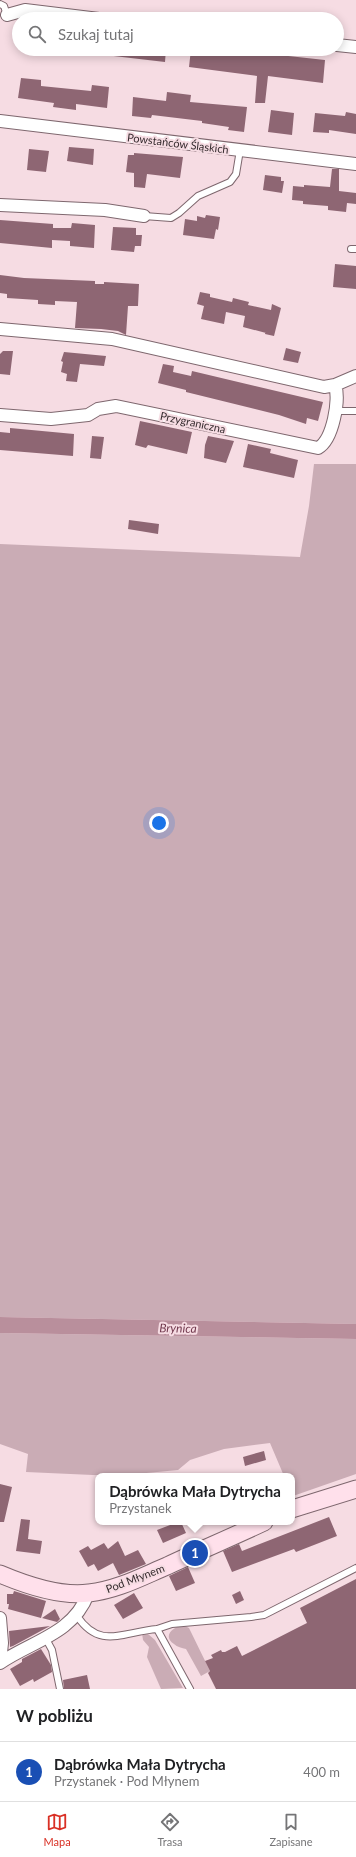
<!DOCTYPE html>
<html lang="pl">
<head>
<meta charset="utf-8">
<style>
  body { margin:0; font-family:Lato,sans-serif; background:#f6f6f6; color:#202124 }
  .you { position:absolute; left:159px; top:823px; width:14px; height:14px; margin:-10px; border:3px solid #fff; border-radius:50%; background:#1a73e8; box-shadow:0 0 0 6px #1a73e833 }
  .badge { display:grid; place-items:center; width:26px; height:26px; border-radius:50%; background:#d93025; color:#fff; font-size:13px; font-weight:700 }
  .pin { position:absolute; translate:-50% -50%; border:2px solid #fff; box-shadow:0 1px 4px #0006 }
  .popup { position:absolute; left:95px; top:1473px; width:200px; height:52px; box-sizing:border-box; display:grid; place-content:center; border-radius:8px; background:#fff; filter:drop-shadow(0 1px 3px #0005); font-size:13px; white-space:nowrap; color:#757577 }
  .popup b { font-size:15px; color:#202124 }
  .popup::after { content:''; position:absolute; left:50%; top:100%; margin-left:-8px; border:8px solid transparent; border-top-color:#fff }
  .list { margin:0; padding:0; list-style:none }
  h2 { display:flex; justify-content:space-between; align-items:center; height:52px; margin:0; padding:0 16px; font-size:17px }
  h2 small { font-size:13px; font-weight:400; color:#757577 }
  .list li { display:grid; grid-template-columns:26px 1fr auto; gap:12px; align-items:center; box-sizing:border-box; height:60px; padding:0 16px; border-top:1px solid #e0e0e0 }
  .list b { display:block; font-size:15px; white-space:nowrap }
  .list p { margin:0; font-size:13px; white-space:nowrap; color:#757577 }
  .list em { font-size:13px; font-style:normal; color:#757577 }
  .icon { flex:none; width:22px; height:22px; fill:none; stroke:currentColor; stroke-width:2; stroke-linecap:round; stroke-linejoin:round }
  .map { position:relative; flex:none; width:356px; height:1689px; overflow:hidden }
  .search { position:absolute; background:#fff; box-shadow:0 2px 10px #0003; left:12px; right:12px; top:12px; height:44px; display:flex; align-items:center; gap:10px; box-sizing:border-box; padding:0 14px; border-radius:22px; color:#757577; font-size:15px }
  .sheet { height:112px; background:#fff }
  nav { display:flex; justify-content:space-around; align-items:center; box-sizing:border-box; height:56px; border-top:1px solid #e0e0e0; background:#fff; font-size:11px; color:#757577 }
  nav a { display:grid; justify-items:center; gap:2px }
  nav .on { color:#d93025 }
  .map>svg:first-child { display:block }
</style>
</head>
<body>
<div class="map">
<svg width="356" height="1689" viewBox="0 0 356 1689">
  <rect width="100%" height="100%" fill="#f6dce3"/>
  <path fill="#caacb5" d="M314,464h42v860l-356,-7v-773l300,13 9,-51z
    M0,1333l356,6v135l-63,22 -1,-20h-8l-14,-33 -46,6 -34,11 -12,10 -63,6 -89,-4 2,-18 -28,-10z
    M183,1625l6,3 21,43 -9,5 -15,-27c-4,-1 -9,-2 -12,-5 -12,-8 -1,-17 9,-19z
    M142,1633l6,1 7,6 28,48 -22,1 -14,-32 2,-10 -6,-7z"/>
  <path fill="#b98f9c" d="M0,1317l356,7v15l-356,-6z"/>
  <path fill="#8e6673" d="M105,49h61l-1,13 -60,-7z
    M191,49h34l100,11 -2,23 -55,-7 -3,27h-10l2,-27 -68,-9z
    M21,78l20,2v6l50,5 1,-6 17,2 -2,21 -31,-4v6l-23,-3 1,-4 -36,-5z
    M167,92l24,3 -1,7 57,5 -3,25 -16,-2 1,-3 -27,-4v-2l-50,-6 -1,3 -19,-2 1,-19 33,4z
    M271,110l23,3 -2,22 -24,-3z
    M346,112l10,2v20l-27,-4v3l-16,-1 2,-19 30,3z
    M69,147l25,2 -1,16 -26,-4z
    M29,149l20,2 -3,21 -19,-2z
    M134,153l49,4 -3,21 -33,-4 -2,14 -11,-1v-14l-8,-1 2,-17h6z
    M332,169h7v22l17,2v11l-9,-1 -1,9 -18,-2v-4l-25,-2v-3l-11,-1 1,-14 11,1v-2l26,2z
    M265,175l16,2v4h3l-2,12 -19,-3z
    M206,215l14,2 -2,13 -2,-1 -2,10 -31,-4 2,-16 12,2v-5l8,2z
    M0,220l53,4v4h18l1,-5 23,2 -1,23 -24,-2v-5l-18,-1v8l-52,-5z
    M113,227l23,1v7h6l-1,11h-6l-1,6 -23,-2z
    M335,264l21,2v23l-23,-2z
    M0,275l24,3 71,3v3h9v-2l35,2 -1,22h-10l-2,29 -8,-4 -17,-2 -26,-1 2,-26 -22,-1v4l-17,-1v-4l-31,-2v-4l-7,-1z
    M200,292l10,2v3l22,5 1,-4 16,4 -1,3 23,5 1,-6 9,4 -7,28 -9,-2 1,-5v4l-23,-6 2,-11 -19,-4 -2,12 -23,-5 3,-13 -7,-2z
    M286,348l15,4 -3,11 -15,-3z
    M3,351h10l-3,24 -10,-1v-20z
    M64,352l42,4 -2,10 -24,-2 -3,18 -11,-1 1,-7 -6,-2 2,-10 -2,-1z
    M163,364l11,2 -1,6 18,4 1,-5 131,31 -5,19 -11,-3 -1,6 -27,-9 -93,-23v-2l-28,-7z
    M140,421l52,11 -5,22 -39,-9 -2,3 -11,-3z
    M10,428l64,6 -1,22 -73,-6v-18l10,1z
    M92,436l12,1 -3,22 -11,-1z
    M208,436l26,5 -8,22 -22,-5 1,-13z
    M248,444l23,5 -1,4 28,7 -4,18 -51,-11z
    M129,520l30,4 -1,10 -30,-5z
    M264,1451l2,9 -21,6 -2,-9z
    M0,1484l12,3 -8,35h-4z
    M329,1517l8,19 -41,16 -2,-3 -62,23 -9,-21 16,-7 3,7z
    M21,1519l9,1 -2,19 14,2 -2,13 -24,-3z
    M178,1522h3l5,11 -23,10 -6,-13z
    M118,1541l7,15 13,-6 8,14 -27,11 -6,-12 -15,8 -4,-7 -6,3 -9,-16 9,-5 3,4 13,-7 4,6z
    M188,1567l7,16 -19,8 -7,-15z
    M356,1579v110h-140l-8,-16 2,-2 -5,-10 8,-3 -2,-3 10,-5 1,2h3l12,-6 5,10 57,-29 8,-4 -7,-15z
    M14,1591l32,10 -5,17 -33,-9 1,-5h-2v-10h6z
    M240,1591l4,9 -8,4 -4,-9z
    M134,1593l9,15 -20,11 -9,-14z
    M55,1609l5,10 -3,3 -15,-4z
    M50,1626l-37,20 -3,1 -1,-16z
    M41,1649l10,16 1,7 -18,10 -1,-3 -13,7 -10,-17 12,-7v-3z
    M87,1675l3,14h-26l-1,-9z"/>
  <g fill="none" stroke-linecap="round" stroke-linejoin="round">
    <g stroke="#7e676e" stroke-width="8">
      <path id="lane" d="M0,4l4,2 3,9
        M144,216l27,2 8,-5 19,-17 32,-14 6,-8 4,-24
        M351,249h5
        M335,411h21
        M77,1616c23,34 45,16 80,13l33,60
        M157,1629l15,-5 79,-7 13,-2 92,-47
        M46,1639l6,11 8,39"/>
    </g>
    <g stroke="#7e676e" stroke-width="14">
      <path id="street" d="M7,15l18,-5 74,9
        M337,45l19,2
        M0,121l356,43
        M0,205l105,5 39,6
        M0,329l112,10 212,48 11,-2 21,-9
        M0,415l51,4 37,-4 10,-6 18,-3 202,42c15,-8 22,-49 17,-63
        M0,1618l2,25 -2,19
        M0,1663c32,-22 73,-29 88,-69"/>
    </g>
    <g stroke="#7e676e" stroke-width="19">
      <path id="secondary" d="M292,1509l64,-20
        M0,1574c26,11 60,23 89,19 28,-3 52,-16 78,-27 32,-15 65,-29 97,-44"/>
    </g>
    <use href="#lane" stroke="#fff" stroke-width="6"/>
    <use href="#street" stroke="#fff" stroke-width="12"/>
    <use href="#secondary" stroke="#ffe0eb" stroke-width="17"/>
  </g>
  <g text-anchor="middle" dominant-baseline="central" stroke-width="4" stroke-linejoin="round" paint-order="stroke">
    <g font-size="11" fill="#342a2d" stroke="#f6dce3">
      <text transform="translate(178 143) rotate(7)">Powstańców Śląskich</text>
      <text transform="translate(193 422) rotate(12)">Przygraniczna</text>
      <text transform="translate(135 1578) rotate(-21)">Pod Młynem</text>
    </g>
    <g font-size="12" font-style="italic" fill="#70374c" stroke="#f6dce3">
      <text transform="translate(178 1328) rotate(1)">Brynica</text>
    </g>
  </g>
</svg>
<div class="you"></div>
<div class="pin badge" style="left:195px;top:1553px;background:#1a4fb4">1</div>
<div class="popup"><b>Dąbrówka Mała Dytrycha</b>Przystanek</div>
<div class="search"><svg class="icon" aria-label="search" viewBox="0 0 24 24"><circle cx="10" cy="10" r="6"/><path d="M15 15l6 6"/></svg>Szukaj tutaj</div>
</div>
<section class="sheet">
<h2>W pobliżu<small></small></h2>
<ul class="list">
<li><span class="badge" style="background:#1a4fb4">1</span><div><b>Dąbrówka Mała Dytrycha</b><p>Przystanek · Pod Młynem</p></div><em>400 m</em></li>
</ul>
</section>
<nav>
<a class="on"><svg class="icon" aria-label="map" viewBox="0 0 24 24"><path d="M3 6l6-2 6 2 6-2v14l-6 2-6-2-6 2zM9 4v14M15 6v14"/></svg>Mapa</a>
<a><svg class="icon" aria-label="directions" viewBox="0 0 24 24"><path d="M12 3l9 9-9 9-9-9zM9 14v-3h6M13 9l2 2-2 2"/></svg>Trasa</a>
<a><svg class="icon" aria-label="saved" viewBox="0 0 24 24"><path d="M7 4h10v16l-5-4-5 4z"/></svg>Zapisane</a>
</nav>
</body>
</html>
